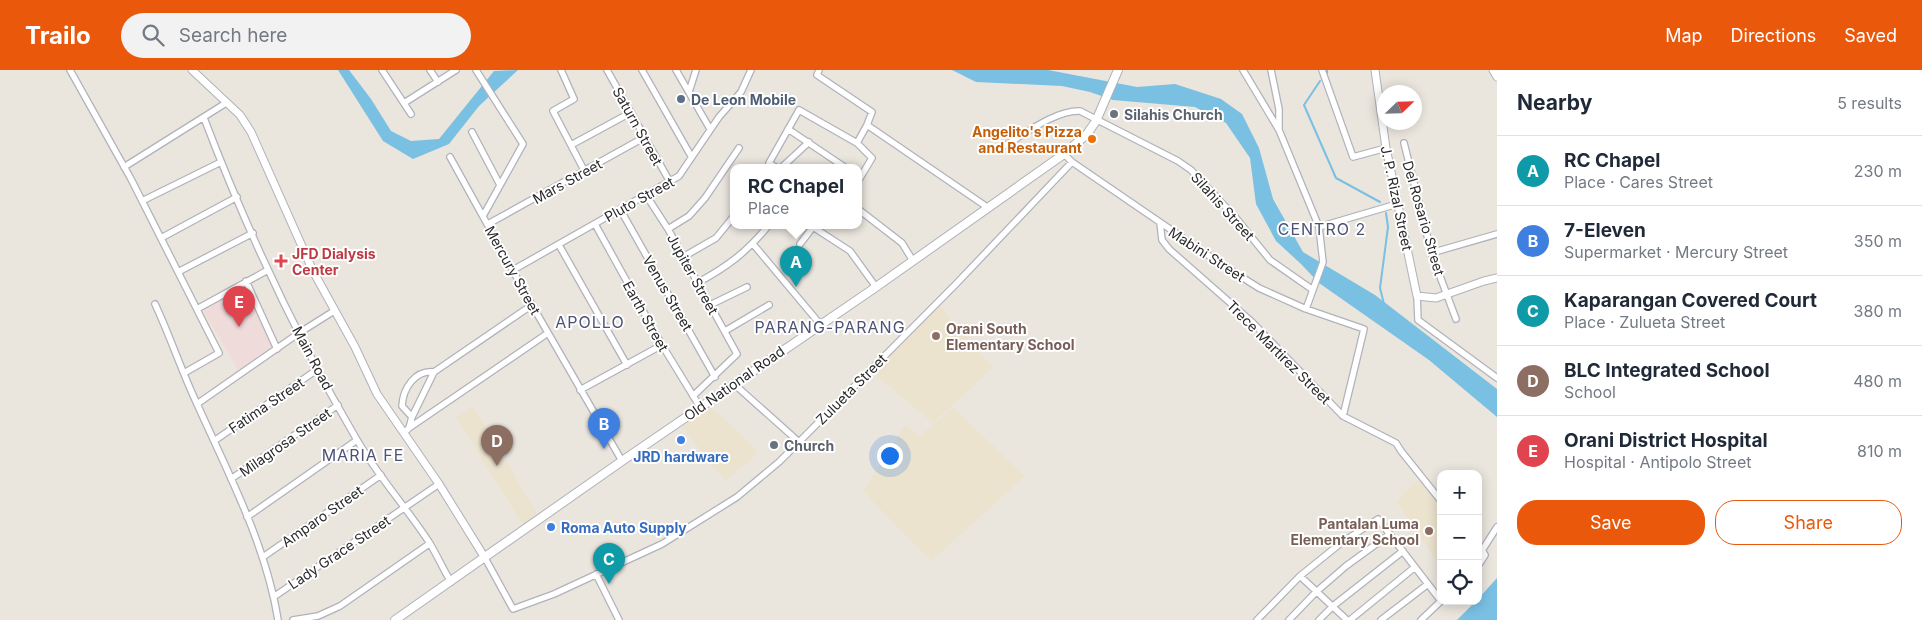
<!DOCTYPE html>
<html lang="en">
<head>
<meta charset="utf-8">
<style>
  body { margin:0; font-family:Inter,sans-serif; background:#f2f2f3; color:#1f2937 }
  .controls { position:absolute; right:15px; bottom:15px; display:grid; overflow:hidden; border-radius:10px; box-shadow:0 2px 12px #0003 }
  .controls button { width:45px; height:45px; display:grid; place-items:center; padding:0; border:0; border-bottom:1px solid #e0e1e3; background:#fff; color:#1f2937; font:25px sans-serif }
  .compass { position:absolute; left:1377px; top:15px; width:45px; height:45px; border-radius:50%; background:#fff; box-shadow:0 2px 12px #0003; rotate:67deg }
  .you { position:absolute; left:889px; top:385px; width:18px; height:18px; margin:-12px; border:4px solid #fff; border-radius:50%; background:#1a73e8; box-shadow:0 0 0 8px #1a73e833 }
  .badge { display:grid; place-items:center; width:32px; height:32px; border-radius:50%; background:#ea580c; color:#fff; font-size:16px; font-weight:700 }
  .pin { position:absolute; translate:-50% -41px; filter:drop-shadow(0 1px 2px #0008) }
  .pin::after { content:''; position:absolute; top:26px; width:18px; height:15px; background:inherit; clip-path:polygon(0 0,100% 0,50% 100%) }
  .popup { position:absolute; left:730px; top:94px; width:132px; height:65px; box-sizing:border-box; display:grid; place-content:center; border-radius:10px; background:#fff; filter:drop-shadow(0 1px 4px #0005); font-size:16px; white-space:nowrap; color:#747a83 }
  .popup b { font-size:19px; color:#1f2937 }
  .popup::after { content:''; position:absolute; left:50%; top:100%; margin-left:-10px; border:10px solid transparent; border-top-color:#fff }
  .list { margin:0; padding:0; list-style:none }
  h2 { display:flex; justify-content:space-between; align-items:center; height:65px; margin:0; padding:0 20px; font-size:21px }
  h2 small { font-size:16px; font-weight:400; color:#747a83 }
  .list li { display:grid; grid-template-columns:32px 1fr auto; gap:15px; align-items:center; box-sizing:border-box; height:70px; padding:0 20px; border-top:1px solid #e0e1e3 }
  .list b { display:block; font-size:19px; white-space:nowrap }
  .list p { margin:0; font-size:16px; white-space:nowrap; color:#747a83 }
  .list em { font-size:16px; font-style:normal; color:#747a83 }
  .actions { display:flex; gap:10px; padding:15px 20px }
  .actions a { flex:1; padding:11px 0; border:1px solid #ea580c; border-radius:20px; text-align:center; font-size:18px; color:#ea580c }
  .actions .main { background:#ea580c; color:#fff }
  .icon { flex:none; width:28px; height:28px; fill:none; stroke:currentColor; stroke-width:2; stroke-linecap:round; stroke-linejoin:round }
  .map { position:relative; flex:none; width:1497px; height:550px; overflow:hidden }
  header { display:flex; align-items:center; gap:30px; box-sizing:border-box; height:70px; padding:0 25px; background:#ea580c; color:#fff }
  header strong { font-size:24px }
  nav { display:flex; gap:28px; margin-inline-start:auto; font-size:18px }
  .search { width:350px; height:45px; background:#f2f2f3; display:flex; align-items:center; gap:12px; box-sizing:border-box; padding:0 18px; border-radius:28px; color:#747a83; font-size:19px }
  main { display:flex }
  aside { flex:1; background:#fff }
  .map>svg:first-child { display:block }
</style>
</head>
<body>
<header>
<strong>Trailo</strong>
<div class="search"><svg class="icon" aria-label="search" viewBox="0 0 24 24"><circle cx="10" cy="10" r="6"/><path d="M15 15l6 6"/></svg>Search here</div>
<nav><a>Map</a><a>Directions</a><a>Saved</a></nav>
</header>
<main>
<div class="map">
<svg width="1497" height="550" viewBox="0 0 1497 550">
  <rect width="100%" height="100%" fill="#eae5dd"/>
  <path fill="#ebe3ce" d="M938,234l55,64 -60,55 -62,-52z
    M708,335l34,30 16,18 -33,28 -43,-54z
    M473,336l64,108 -14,11 -67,-108z
    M953,338l72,68 -94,85 -68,-70 42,-66 15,11z
    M1418,410l23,26v51l-4,4 -41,-60z"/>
  <path fill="#f0dbdb" d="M246,214l28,62 -36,24 -36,-62z"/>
  <path fill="#79c0e3" d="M338,0h11l22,29 20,32 20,10 28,-2 55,-68 24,-1 -39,36 -30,38 -36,15 -30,-18z
    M952,0h96l89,17 38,-3 46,15 21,15 17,34 14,51 30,53 72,43 122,94v28l-68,-57 -110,-77 -18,-19 -25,-23 -20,-37 -6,-46 -24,-35 -31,-16 -82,-7 -23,-8 -28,-6 -86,-4z
    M1497,508v42h-40l19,-19h2v-2z"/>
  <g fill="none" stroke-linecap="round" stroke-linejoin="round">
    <path stroke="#79c0e3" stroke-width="2" d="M1327,3v-3
      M1320,11l-16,24 32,73 44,24
      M1384,234l-4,-16 8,-61 -2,-14"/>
    <g stroke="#b0b2bc" stroke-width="8">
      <path id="minor" d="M70,0l61,109 88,174 -35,20
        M382,0l29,44
        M430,0l8,12
        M476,0l47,74 -40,72
        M561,0l13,29 -21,12 32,61
        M607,0l63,112
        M642,0l49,86
        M676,0l34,59
        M819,0l-2,5 55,37 -5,13 120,82
        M1243,0l36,60 40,97 4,35 -17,47
        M1271,0l8,39v21
        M1322,0l31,87 33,-9
        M689,22l7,-22
        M404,33l52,-33
        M204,48c42,110 93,220 153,322 21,36 49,67 72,102 8,13 14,27 22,40
        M788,59l58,39
        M472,62l28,53
        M857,73l10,-18
        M1404,73l28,112 24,64
        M571,75l59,-32
        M1006,75c20,-12 50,-35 74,-34l98,50 13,9 45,48 34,42 43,30
        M1064,84l8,8 149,102 38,24 47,21 58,20 -21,87
        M450,87l82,148 90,156
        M124,97l102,-64
        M777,98l-8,-5 30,-53 58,33 15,15 -12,20 -2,-1
        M781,98l28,-26
        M646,125l22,34 69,125 -44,42
        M142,131l79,-39
        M620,139l95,168
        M858,139l44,34 11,18
        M1160,153l2,17 7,9 83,73 91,94 53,27 5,8 40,50
        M488,154l157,-87
        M595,154l67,121 38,62
        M1319,157l78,-23
        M668,159l21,-13 16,-18 34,-50
        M161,168l76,-41
        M753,174l67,80
        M800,174l13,-17 37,24 26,36
        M559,175l68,120
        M1431,183l66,-19
        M683,187l33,-19 18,-22
        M513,200l166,-94 40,-59 22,-25 10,-22
        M178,202l75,-39
        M246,211l31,68
        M697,213c30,-16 50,-31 71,-57
        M1417,226l1,24 79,58
        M155,234c16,34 27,69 43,102 31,69 68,139 80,214
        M710,235l37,-18
        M197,239l71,-39
        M725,261l44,-26
        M734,314l65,58
        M580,320l82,-45
        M197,334l102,-71 35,-22
        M412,347l-10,-11c1,-18 13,-36 32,-34
        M409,358l139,-95
        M404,363l5,-5 3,-11 22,-45 98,-67
        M214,371l104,-72
        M231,409l107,-74
        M247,447l110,-77
        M1478,474l7,11 -7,11
        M1483,479l14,-22
        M263,487l118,-82
        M485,488l28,51 41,-15 108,-50 75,-47 42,-35 20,-20 157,-158 116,-122
        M596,504l23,46
        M1300,506l47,44
        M275,526l164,-112
        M293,550l25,-4 22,-10 89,-62
        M1257,550l43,-44 41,-33 37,-24 63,82
        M1289,550l27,-28 30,-26 44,-32
        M1319,550l14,-14 70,-55
        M1350,550l65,-53
        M1381,550l47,-36
        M1421,550l20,-19"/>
    </g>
    <g stroke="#b0b2bc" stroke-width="9">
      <path id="tertiary" d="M192,0l48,45 11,17 62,139 42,76 22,47 62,90 46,74
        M1375,0l11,78 31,148 19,2 48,-17 13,-3
        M1493,0l4,7"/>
    </g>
    <g stroke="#b0b2bc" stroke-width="10">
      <path id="secondary" d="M395,550l227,-159 254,-174 188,-133 23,-20 9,-13 22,-51"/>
    </g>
    <use href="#minor" stroke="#fff" stroke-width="5.5"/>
    <use href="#tertiary" stroke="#fff" stroke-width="7"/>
    <use href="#secondary" stroke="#fff" stroke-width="8"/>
  </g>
  <circle fill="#5c6f8a" stroke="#fff" stroke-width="2" cx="681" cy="29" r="5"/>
  <g fill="#6b7280" stroke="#fff" stroke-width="2">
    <circle cx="1114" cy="44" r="5"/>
    <circle cx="774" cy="375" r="5"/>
  </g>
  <circle fill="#e8710a" stroke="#fff" stroke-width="2" cx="1092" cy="69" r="5"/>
  <path fill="#e0444e" stroke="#fff" stroke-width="2" d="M278.5 183.5h5v5h5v5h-5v5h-5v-5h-5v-5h5z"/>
  <g fill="#8d6e63" stroke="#fff" stroke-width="2">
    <circle cx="936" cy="266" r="5"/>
    <circle cx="1429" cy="461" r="5"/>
  </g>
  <g fill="#3f7fe0" stroke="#fff" stroke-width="2">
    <circle cx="681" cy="370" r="5"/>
    <circle cx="551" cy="457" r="5"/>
  </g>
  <g text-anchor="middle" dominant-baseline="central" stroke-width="4" stroke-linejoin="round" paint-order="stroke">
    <g font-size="14" font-weight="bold" fill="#4e5e75" stroke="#fff" text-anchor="start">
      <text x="691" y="29">De Leon Mobile</text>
    </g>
    <g font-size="14" font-weight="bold" fill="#5b616d" stroke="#fff" text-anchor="start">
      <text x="1124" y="44">Silahis Church</text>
      <text x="784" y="375">Church</text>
    </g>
    <g font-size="14" fill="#2a2a2a" stroke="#fff">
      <text transform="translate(638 56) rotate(61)">Saturn Street</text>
      <text transform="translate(567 111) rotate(-29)">Mars Street</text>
      <text transform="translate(1397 128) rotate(78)">J. P. Rizal Street</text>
      <text transform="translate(639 129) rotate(-29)">Pluto Street</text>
      <text transform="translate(1223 136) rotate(48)">Silahis Street</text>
      <text transform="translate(1424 148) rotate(74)">Del Rosario Street</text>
      <text transform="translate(1207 184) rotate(33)">Mabini Street</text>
      <text transform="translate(513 200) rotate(61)">Mercury Street</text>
      <text transform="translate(693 204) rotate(61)">Jupiter Street</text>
      <text transform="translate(668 223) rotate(60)">Venus Street</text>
      <text transform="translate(646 246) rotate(61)">Earth Street</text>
      <text transform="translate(1279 282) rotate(45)">Trece Martirez Street</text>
      <text transform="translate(313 288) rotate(62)">Main Road</text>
      <text transform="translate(734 313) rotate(-35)">Old National Road</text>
      <text transform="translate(851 319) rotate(-45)">Zulueta Street</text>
      <text transform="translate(266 335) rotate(-34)">Fatima Street</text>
      <text transform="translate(285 372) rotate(-35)">Milagrosa Street</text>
      <text transform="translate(322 446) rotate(-35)">Amparo Street</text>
      <text transform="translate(339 482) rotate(-34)">Lady Grace Street</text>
    </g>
    <g font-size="14" font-weight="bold" fill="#c56008" stroke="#fff" text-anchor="end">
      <text x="1082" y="61">Angelito's Pizza<tspan x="1082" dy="16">and Restaurant</tspan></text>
    </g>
    <g font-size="14" font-weight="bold" fill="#be3a42" stroke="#fff" text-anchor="start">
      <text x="292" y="183">JFD Dialysis<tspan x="292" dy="16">Center</tspan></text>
    </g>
    <g font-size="14" font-weight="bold" fill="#785e54" stroke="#fff" text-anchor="start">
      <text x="946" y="258">Orani South<tspan x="946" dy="16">Elementary School</tspan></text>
      <text x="1419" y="453" text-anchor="end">Pantalan Luma<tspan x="1419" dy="16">Elementary School</tspan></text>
    </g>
    <g font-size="14" font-weight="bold" fill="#366cbe" stroke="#fff">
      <text x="681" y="386">JRD hardware</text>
      <text x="561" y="457" text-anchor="start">Roma Auto Supply</text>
    </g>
    <g font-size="16" letter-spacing="1" fill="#4e5376" stroke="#fff">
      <text x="1322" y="159">CENTRO 2</text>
      <text x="590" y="252">APOLLO</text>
      <text x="830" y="257">PARANG-PARANG</text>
      <text x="363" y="385">MARIA FE</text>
    </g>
  </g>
</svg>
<div class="controls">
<button>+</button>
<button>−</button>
<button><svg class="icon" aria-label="locate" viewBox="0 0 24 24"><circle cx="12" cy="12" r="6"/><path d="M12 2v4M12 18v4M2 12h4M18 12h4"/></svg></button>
</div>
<svg class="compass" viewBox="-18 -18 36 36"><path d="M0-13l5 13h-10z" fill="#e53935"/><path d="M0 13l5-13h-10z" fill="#747a83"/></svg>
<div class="you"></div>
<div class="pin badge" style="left:796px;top:217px;background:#0f9aa8">A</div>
<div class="popup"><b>RC Chapel</b>Place</div>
<div class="pin badge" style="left:604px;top:379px;background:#3f7fe0">B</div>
<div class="pin badge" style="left:609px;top:514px;background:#0f9aa8">C</div>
<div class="pin badge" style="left:497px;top:396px;background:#8d6e63">D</div>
<div class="pin badge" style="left:239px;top:257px;background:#e0444e">E</div>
</div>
<aside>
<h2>Nearby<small>5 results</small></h2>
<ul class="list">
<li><span class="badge" style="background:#0f9aa8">A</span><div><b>RC Chapel</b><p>Place · Cares Street</p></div><em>230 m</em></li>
<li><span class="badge" style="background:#3f7fe0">B</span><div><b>7-Eleven</b><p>Supermarket · Mercury Street</p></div><em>350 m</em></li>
<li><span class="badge" style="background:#0f9aa8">C</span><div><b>Kaparangan Covered Court</b><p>Place · Zulueta Street</p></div><em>380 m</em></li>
<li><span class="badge" style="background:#8d6e63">D</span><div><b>BLC Integrated School</b><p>School</p></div><em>480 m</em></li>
<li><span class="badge" style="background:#e0444e">E</span><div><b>Orani District Hospital</b><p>Hospital · Antipolo Street</p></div><em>810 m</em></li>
</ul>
<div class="actions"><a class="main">Save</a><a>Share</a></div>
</aside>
</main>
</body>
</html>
